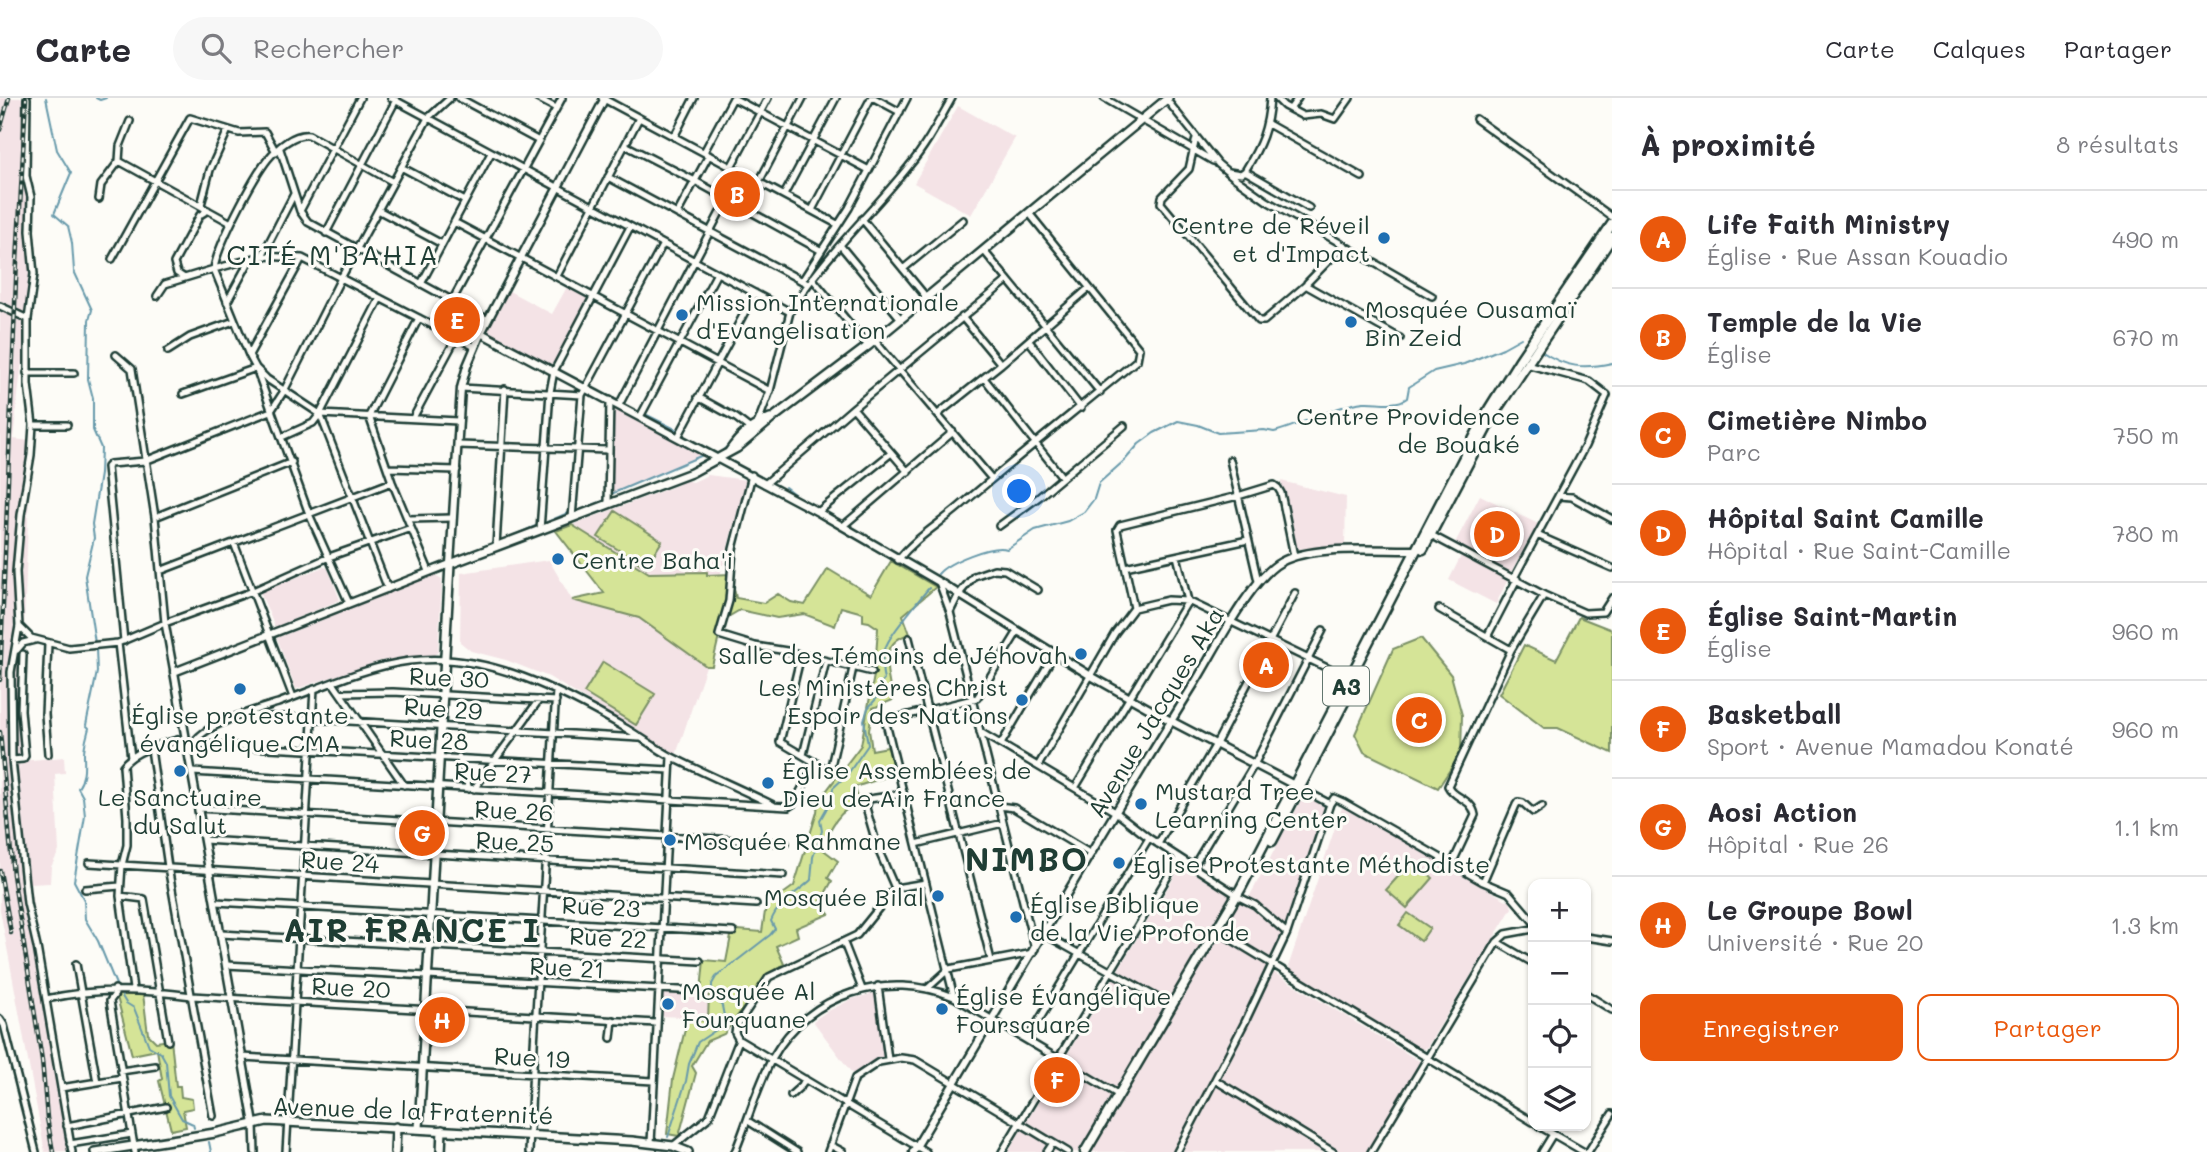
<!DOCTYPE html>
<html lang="fr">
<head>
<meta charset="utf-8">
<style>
  body { margin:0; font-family:Mali,sans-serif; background:#f7f7f7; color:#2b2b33 }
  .controls { position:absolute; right:21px; bottom:21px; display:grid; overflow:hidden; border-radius:14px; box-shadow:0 2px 5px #0004 }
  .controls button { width:63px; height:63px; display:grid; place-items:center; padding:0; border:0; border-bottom:2px solid #e1e1e2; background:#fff; color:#2b2b33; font:35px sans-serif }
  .you { position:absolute; left:1020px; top:394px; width:24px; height:24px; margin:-18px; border:5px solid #fff; border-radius:50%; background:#1a73e8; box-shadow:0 0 0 10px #1a73e833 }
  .badge { display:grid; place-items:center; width:46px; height:46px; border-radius:50%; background:#ea580c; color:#fff; font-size:23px; font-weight:700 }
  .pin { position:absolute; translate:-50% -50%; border:4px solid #fff; box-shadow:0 2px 7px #0006 }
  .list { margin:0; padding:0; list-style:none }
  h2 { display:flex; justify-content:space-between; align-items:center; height:91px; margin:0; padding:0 28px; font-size:30px }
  h2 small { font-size:23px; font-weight:400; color:#7c7c81 }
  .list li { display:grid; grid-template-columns:46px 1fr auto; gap:21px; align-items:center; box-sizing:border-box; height:98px; padding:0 28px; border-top:2px solid #e1e1e2 }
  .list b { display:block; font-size:26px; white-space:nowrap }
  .list p { margin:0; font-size:23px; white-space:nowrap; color:#7c7c81 }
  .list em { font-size:23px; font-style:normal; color:#7c7c81 }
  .actions { display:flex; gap:14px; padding:21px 28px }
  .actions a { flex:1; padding:16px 0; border:2px solid #ea580c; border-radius:14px; text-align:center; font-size:24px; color:#ea580c }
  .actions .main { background:#ea580c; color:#fff }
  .icon { flex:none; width:38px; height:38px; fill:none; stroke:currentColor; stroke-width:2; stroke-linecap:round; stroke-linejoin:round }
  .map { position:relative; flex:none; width:1612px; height:1054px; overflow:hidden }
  header { display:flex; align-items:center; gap:42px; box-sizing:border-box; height:98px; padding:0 35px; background:#fff; border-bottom:2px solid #e1e1e2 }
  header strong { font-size:33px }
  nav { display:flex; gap:38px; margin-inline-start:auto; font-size:24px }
  .search { width:490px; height:63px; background:#f7f7f7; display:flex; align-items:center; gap:18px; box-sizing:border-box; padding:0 24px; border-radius:38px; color:#7c7c81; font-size:26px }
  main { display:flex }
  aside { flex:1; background:#fff }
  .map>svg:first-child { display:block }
</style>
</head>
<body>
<header>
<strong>Carte</strong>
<div class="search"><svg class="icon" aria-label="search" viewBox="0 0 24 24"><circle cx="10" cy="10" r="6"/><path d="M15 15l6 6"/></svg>Rechercher</div>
<nav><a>Carte</a><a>Calques</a><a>Partager</a></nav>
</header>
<main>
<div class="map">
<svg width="1612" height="1054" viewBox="0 0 1612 1054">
  <rect width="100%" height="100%" fill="#fdfcf7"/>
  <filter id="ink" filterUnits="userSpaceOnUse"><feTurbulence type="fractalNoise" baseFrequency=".0143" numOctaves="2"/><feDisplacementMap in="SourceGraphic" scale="14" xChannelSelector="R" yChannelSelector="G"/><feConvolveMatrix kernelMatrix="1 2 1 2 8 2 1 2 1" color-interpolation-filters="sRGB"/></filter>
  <g filter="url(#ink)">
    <path fill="#f4e3e6" d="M0,0h31l1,177 -19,164 18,2 -10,267 4,50 -5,1 1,11v-9l43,-4 1,16 -10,1 4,77 -8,16 -1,16 -20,1 38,267 -23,1 -45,-242z
      M958,8l57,32 -44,77 -57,-32z
      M567,189l19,11 1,3 -33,62 -5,1 -59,-31 -2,-4 21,-38 43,23z
      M610,302l97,53 -98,43z
      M708,377l38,5 -26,96 -13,-1 -1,-3 -57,1 -77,-48 106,-40 6,-5 9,2z
      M1281,383l65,16 -1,49 -50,3z
      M1480,397l58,29 -27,48 -56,-29z
      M1462,456l46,25 -12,25 -47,-24z
      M549,462l23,40 67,18 67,48 -30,89 -127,-78 -43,-17 -35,-9 -11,-9 1,-69z
      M323,469l5,1 12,32 -65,27 -15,-35z
      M435,477l7,4 -4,73 -4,3 -54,6 -84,28 -19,-51z
      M1304,697l21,12 -41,130 -16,32 153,93 -54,90h-359l173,-286 55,33 11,2z
      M1342,709l168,95 2,6 -85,139 -6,3 -131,-79 -1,-7z
      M660,894l49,2 -1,24 -49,-2z
      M875,895l10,63 -15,6 -16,14 -41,-55 13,-9 26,-13z"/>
    <path fill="#d5e497" stroke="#7a9066" stroke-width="2" d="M615,413l47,30 -16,26 -48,-30z
      M572,427l77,48 58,-1v3l24,-1 5,24 28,5 14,-9 13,8 14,3 23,-36 43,26 20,-34 45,26 -33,28 7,19c-33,8 -23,41 -17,66l-20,8 -4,22 3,20 16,-3 7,27 -40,13 4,16c-21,7 -29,26 -38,45l17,13 -10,17 4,3 -12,22 9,11 -33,14 2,8 -22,10 8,18 -15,9 -45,61 -17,7 -15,25 4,7 -17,63 -12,-2 6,-55 14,-58 21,-1 1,-27 -8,-2 3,-31 22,2 5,-26 7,-6 24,2 5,-34 9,1 18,-13 23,-74 1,-10 43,-57 14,-75 3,-42 -9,-6 -6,-1v-8l-22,-6 -6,19 -31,-12 -27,4 -37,-8 -17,10 -11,46h-6l-67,-48 -67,-18 32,-7 -48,-62z
      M1579,519l33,13v123l-54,-25h-14l-45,-34 25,-49 32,15z
      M1421,540l30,37 11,40 -1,38 -23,35 -74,-36 -9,-18 38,-85z
      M603,564l52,32 -19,31 -52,-32z
      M1413,762l20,18 -26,30 -21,-18z
      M1408,815l22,15 -9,13 -22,-16z
      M116,895l27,1 5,40 8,8 15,-2 5,46h4l1,11 11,2 1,9 -10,2 3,17 -15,3 -12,-49 3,-2 -5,-29 -25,5z"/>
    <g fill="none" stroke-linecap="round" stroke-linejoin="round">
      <path stroke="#689aab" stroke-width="2" d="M46,0l11,52 14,23 -17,41 14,12 4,17 2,28 18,39 -3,10 -1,59 5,19v32l8,18 -1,26 -8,50 2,14 -9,38 10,67
        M96,0l4,2 6,-2
        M1541,253c25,17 43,18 71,12
        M645,316l32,16
        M722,353l8,-7
        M785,389l9,7
        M611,396l92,-39
        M585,410l21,-8
        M545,425l25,-11
        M500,443l38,-16
        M938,476c10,-12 54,-30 69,-25l28,-19 33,-9 16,-9 10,-13 5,-16 26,-23 14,-16 15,-11 24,-12 20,4 20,8 46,-3 10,2c27,-7 63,-27 90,-30 14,-1 30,5 43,-4l2,-11 25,-16 30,-7 39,-16 18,-10
        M96,550l1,24 -11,53 3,3c-2,8 -5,17 -5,25 0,13 2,23 -6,35l5,9 2,19 -11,65 10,19 1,19 13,22 19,46
        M120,895l6,10 8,5 15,38 12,7 5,9 3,34 13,23 11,5 1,4
        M668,1039l18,-56 3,-17 9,-22 21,-14 6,-7 -3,-15 -10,-12v-10l4,-7 54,-42 5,-6 -4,-8c8,-20 24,-26 40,-41l2,-23 9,-26 -2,-11 12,-21 1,-11 14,-13 21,-30 -4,-25 4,-12 8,-9 1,-12 7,-7c-7,-30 7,-44 24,-66 7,-9 13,-17 21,-26
        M209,1044l2,10"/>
      <g stroke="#1f3d34" stroke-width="10">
        <path id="minor" d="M27,0l-1,78 5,21 -1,34 4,43 -6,45v65l5,41 -2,30 -10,60 -5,57 3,54 -8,46 1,88 15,143 10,44 35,205
          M391,0l399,214
          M459,0l80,43
          M537,0l19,10
          M602,0l235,126
          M733,0l136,72
          M874,0l26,14
          M1104,0l109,63
          M1276,0l8,8 19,10 18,-2 14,5 15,-21
          M1166,1l52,65 18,15 31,22 165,95
          M1290,11l8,-11
          M1476,21l136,98
          M1268,26l94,53
          M674,39l20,-39
          M1196,40l-7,31 -27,28 -1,6 98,118h5l42,-36
          M625,47l70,36 125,69
          M280,51l20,62 8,11 180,98
          M704,54l29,-54
          M119,63l112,62
          M401,69l64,34
          M731,69l37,-69
          M1245,73l64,37
          M1229,74l12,2 4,-3c16,-26 23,-42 25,-73
          M608,79l200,107
          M759,84l44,-84
          M784,97l52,-97
          M99,101l2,-14 18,-24 1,-15 10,-25
          M201,107l9,-35 18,-40
          M378,112l64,34
          M812,112l59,-112
          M300,113l60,-113
          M677,116l32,-59
          M862,121l65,79
          M454,124l316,169
          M326,135l70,-133
          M840,147l61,74
          M1344,147l-37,38v3l93,52
          M984,153l116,141
          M262,158l32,-62
          M112,161l78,-141 49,15 26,-1 11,20
          M903,171l60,-49
          M557,178l82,-158
          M183,179l-6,-4 -3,-10 26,-48 8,-5
          M812,180l56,68
          M802,183l47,-73 58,-110
          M421,186l70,-131
          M157,198l8,-12 49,-15 48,-13 40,2 173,89
          M380,200l-60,116 68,175
          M452,203l110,-203
          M227,204l23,-42
          M0,208l28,13
          M962,219l39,47
          M419,220l-50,98 23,66 37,89
          M875,243l117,138
          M1029,243l52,67
          M168,253l22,-14 44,-16
          M116,257l16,14 23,148 10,106 9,49
          M249,257l53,-97
          M27,275h47
          M984,280l78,99
          M461,290l121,7
          M183,296l73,-26 11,11 53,35 138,7
          M698,299l38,21 13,10
          M619,307l108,-206
          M853,310l55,64
          M938,316l63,-50 88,-76
          M640,319l77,-144
          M413,320l43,-80
          M33,327h34
          M756,329l14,-36 20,-79c32,-54 80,-97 119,-146 17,-20 30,-45 43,-68
          M282,339l31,-14 7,-9
          M678,339l77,-144
          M458,347l150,5
          M1230,362l28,121
          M388,370l69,2
          M752,377l-19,74 -4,52 -10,34 36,11 32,5 85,21
          M765,386l88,-76 155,-128
          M1558,398l14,1 40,22
          M608,406l2,-104
          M818,414l72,-58
          M155,419l137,-55
          M572,420l10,-123 81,-151
          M408,421l45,-1
          M843,428l110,-94
          M999,428l40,-29 85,-71
          M540,432l10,-138 4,-21 76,-144
          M1431,437l113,60 41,18 18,-1 9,-14
          M1537,437l75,33
          M234,445l59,154
          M496,449l9,-158
          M898,462c17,-22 40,-35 61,-53 58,-50 119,-98 178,-147l2,-11 -110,-136
          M1125,469l123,-27
          M160,473l232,-89
          M1514,480l71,-132 22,-51 -18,-14 -63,-17
          M939,484l11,30 85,337
          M349,505l-40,-89 -53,-146 -7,-13 -35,-86c3,-23 39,-91 54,-110 9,-11 26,-26 41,-24l84,47
          M1134,510l-17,-78 3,-5 118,-29 36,-11 4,3 3,5 13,63
          M1439,511l72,41
          M950,514l9,-18 15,-18 20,-7 11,1 33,20
          M19,528l12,12 38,10 49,-5 47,-20 88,-32 76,-34 82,-29
          M1488,537l29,-56
          M909,540l82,322
          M124,543l-17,-174 3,-3 35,-3 126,-50 13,-20 57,-113 87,-160 22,-20
          M118,545l13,115
          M48,546l-3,70 3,40
          M17,552l6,-7 12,-3
          M801,557l-21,87 46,27 5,-3 22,-98
          M333,585l71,102
          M340,595l53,-1 163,9
          M247,617l392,23
          M980,634l137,81 32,25 88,57
          M194,646c6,-19 65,-35 84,-41 42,-15 86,-36 131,-42 78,-10 153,30 218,68 15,9 30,20 45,28 33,17 67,31 101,48
          M194,646l476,26
          M1001,646l54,-91
          M151,651l17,118 45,249
          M803,657l23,-94
          M459,659l10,32
          M12,662l11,-1 2,-3 -4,-46 2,-56
          M1038,668l77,-133 19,-25 34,-8 20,1 162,78
          M192,674l596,35 6,-4 22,-41
          M1075,690l113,-187 -11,-45
          M1300,690l30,16
          M474,691l65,-89
          M1330,706l4,-6 9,4 140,80 26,11 24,28
          M999,708l15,2 77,46
          M198,710l588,35
          M204,742l579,35
          M916,746l87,-21
          M1158,746l58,-100 79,-151
          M89,765l667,41
          M1452,766l23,-49c-3,-17 -21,-16 -27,-29l63,-136 33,-55
          M1193,769l62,-104 68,-133
          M1483,784l33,-77 2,-3 5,1 10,9 9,-6
          M895,790l-17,-39 -12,-41 3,-9 34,-5
          M85,791l35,-3
          M120,798l24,3 24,142
          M1241,800l14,7 32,28
          M216,804l517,30
          M1221,835l312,189
          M221,836l479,27
          M1044,836l128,72
          M1586,839l26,4
          M1497,844l36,21
          M844,845l18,46
          M76,866l21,118
          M226,867l471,26
          M878,888l10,73
          M115,891v5l-5,7 25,151
          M133,891l-13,-93 2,-31 5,-20v-27l-4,-52c11,-17 44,-23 62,-28
          M927,891l22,-20 84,-16
          M1586,896l26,16
          M954,899l-68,-274 2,-3 89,-22 41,-67
          M46,901c52,-11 94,-10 146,-3l464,27
          M0,921l4,6 32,127
          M611,940l2,-18
          M1027,942l122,-202
          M242,959l411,24
          M121,973l34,-5
          M1215,982l118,72
          M61,990l61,-10
          M791,997l11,-10 3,-6
          M748,1023l49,31
          M254,1026l1,28
          M67,1028l99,-19
          M1539,1028l45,26
          M651,1045l20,-386
          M70,1046l62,-10
          M830,1047l13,7
          M673,1048l36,-29 30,-77
          M286,1054l28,-463
          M529,1054l5,-107 22,-354
          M735,1054c12,-29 23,-68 38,-95 36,-64 114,-87 181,-60l165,98
          M828,1054l27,-74 24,-16 22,-4 14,2 153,92
          M926,1054l-187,-112 -4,-7 1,-6 33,-50 88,-42 38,-47 31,-5
          M1002,1054l177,-294
          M1047,1054l6,-9
          M1177,1054l68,-130 42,-89 43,-129
          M1371,1054l126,-210 9,-8 27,-5
          M1542,1054l11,-18
          M1588,1054l24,-38"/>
      </g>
      <g stroke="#1f3d34" stroke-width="11">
        <path id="tertiary" d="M481,235l337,179 121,70 152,94 80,45 127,66
          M254,1026l-80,-452 276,-108 11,-176 6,-22 14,-33 124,-235
          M913,1054c94,-157 186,-316 283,-471 19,-31 55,-103 85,-119 33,-18 98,-11 136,-12"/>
      </g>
      <g stroke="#1f3d34" stroke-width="12">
        <path id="secondary" d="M729,354c11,-17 23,-26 41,-34
          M419,1031l31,-565 241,-91 46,-25 37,-31 94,-71 300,-248
          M95,1054l120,-19 52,-12 365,20 41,5 15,6
          M395,1054l1,-25
          M441,1054l1,-22"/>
      </g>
      <g stroke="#1f3d34" stroke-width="13">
        <path id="trunk" d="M1423,451l72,-137 117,-175
          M1272,743l81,-156
          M1085,1054l156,-264 248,-479 30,-48 93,-137"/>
      </g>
      <use href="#minor" stroke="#fdfcf7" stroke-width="5"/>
      <use href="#tertiary" stroke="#fdfcf7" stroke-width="6"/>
      <use href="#secondary" stroke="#fdfcf7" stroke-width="7"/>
      <use href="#trunk" stroke="#fdfcf7" stroke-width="8"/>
      <g stroke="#1f3d34" stroke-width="4.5">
        <path id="rail" d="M0,32l9,-32
          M0,582l16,-400 10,-182
          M0,634l13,143 29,185 5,58 6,34
          M0,773l11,62"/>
      </g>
      <use href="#rail" stroke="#fdfcf7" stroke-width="2" stroke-dasharray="5" stroke-linecap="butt"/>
    </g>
  </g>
  <g fill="#1f6fb2" stroke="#fdfcf7" stroke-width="2.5">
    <circle cx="1384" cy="140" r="7"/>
    <circle cx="682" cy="217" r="7"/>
    <circle cx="1351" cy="224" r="7"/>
    <circle cx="1534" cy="331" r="7"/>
    <circle cx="558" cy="461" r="7"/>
    <circle cx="1081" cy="556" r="7"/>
    <circle cx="240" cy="591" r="7"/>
    <circle cx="1022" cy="602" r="7"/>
    <circle cx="180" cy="673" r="7"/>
    <circle cx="768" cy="685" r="7"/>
    <circle cx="1141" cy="706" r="7"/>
    <circle cx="670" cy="742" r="7"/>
    <circle cx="1119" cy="765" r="7"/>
    <circle cx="938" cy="798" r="7"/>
    <circle cx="1016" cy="819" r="7"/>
    <circle cx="668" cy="906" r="7"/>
    <circle cx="942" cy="911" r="7"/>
  </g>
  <g text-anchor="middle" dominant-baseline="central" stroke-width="6" stroke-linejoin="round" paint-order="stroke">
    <rect fill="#fdfcf7" stroke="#62766e" stroke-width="2" x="1323" y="568.5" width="46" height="39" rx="5"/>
    <g font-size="23" font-weight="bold" fill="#1f3d34">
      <text x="1346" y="588">A3</text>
    </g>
    <g font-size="24" fill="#1f3d34" stroke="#fdfcf7" text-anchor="start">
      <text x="1370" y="126" text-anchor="end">Centre de Réveil<tspan x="1370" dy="28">et d'Impact</tspan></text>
      <text x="696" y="203">Mission Internationale<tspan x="696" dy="28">d'Evangelisation</tspan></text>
      <text x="1365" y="210">Mosquée Ousamaï<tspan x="1365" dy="28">Bin Zeid</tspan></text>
      <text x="1520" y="317" text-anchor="end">Centre Providence<tspan x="1520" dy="28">de Bouaké</tspan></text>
      <text x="572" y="461">Centre Baha'i</text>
      <text x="1067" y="556" text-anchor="end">Salle des Témoins de Jéhovah</text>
      <text x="1008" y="588" text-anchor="end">Les Ministères Christ<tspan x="1008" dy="28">Espoir des Nations</tspan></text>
      <text x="240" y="616" text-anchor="middle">Église protestante<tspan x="240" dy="28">évangélique CMA</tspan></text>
      <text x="782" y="671">Église Assemblées de<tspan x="782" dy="28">Dieu de Air France</tspan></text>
      <text x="1155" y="692">Mustard Tree<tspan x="1155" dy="28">Learning Center</tspan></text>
      <text x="180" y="698" text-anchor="middle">Le Sanctuaire<tspan x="180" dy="28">du Salut</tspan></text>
      <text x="684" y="742">Mosquée Rahmane</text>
      <text x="1133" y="765">Église Protestante Méthodiste</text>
      <text x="924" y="798" text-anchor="end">Mosquée Bilal</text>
      <text x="1030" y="805">Église Biblique<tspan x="1030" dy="28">de la Vie Profonde</tspan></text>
      <text x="682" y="892">Mosquée Al<tspan x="682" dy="28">Fourquane</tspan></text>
      <text x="956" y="897">Église Évangélique<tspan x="956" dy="28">Foursquare</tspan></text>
    </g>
    <g font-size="24" fill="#1f3d34" stroke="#fdfcf7">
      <text transform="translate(449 579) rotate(3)">Rue 30</text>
      <text transform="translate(443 610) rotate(4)">Rue 29</text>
      <text transform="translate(1155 614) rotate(-59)">Avenue Jacques Aka</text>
      <text transform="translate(429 641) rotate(3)">Rue 28</text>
      <text transform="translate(493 674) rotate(3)">Rue 27</text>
      <text transform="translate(514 712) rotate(3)">Rue 26</text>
      <text transform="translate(515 743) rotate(3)">Rue 25</text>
      <text transform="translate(340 763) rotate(4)">Rue 24</text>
      <text transform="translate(601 808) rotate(3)">Rue 23</text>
      <text transform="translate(608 839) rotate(3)">Rue 22</text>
      <text transform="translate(567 869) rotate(3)">Rue 21</text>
      <text transform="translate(351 889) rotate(3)">Rue 20</text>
      <text transform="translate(532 959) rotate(3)">Rue 19</text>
      <text transform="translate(413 1012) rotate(2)">Avenue de la Fraternité</text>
    </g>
    <g font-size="28" letter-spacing="2" fill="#1f3d34" stroke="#fdfcf7">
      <text x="333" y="156">CITÉ M'BAHIA</text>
    </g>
    <g font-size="32" font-weight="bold" letter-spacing="2" fill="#1f3d34" stroke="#fdfcf7">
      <text x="1027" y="760">NIMBO</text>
      <text x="412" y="831">AIR FRANCE I</text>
    </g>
  </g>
</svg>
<div class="controls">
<button>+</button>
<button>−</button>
<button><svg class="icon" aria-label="locate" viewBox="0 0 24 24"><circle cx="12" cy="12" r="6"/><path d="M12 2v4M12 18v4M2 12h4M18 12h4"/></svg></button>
<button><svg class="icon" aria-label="layers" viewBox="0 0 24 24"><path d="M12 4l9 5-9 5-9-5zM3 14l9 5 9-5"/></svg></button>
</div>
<div class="you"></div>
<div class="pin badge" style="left:1266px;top:567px">A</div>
<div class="pin badge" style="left:737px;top:96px">B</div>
<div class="pin badge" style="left:1419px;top:622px">C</div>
<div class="pin badge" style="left:1497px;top:436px">D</div>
<div class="pin badge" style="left:457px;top:222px">E</div>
<div class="pin badge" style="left:1057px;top:982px">F</div>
<div class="pin badge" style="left:422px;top:735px">G</div>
<div class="pin badge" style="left:442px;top:922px">H</div>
</div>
<aside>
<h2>À proximité<small>8 résultats</small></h2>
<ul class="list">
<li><span class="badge">A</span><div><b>Life Faith Ministry</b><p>Église · Rue Assan Kouadio</p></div><em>490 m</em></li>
<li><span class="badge">B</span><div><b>Temple de la Vie</b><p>Église</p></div><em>670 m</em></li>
<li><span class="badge">C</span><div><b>Cimetière Nimbo</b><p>Parc</p></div><em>750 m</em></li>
<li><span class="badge">D</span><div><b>Hôpital Saint Camille</b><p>Hôpital · Rue Saint-Camille</p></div><em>780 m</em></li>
<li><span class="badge">E</span><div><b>Église Saint-Martin</b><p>Église</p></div><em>960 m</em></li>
<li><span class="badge">F</span><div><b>Basketball</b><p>Sport · Avenue Mamadou Konaté</p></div><em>960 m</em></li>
<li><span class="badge">G</span><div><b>Aosi Action</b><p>Hôpital · Rue 26</p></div><em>1.1 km</em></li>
<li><span class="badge">H</span><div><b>Le Groupe Bowl</b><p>Université · Rue 20</p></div><em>1.3 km</em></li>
</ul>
<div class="actions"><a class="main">Enregistrer</a><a>Partager</a></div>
</aside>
</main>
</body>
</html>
